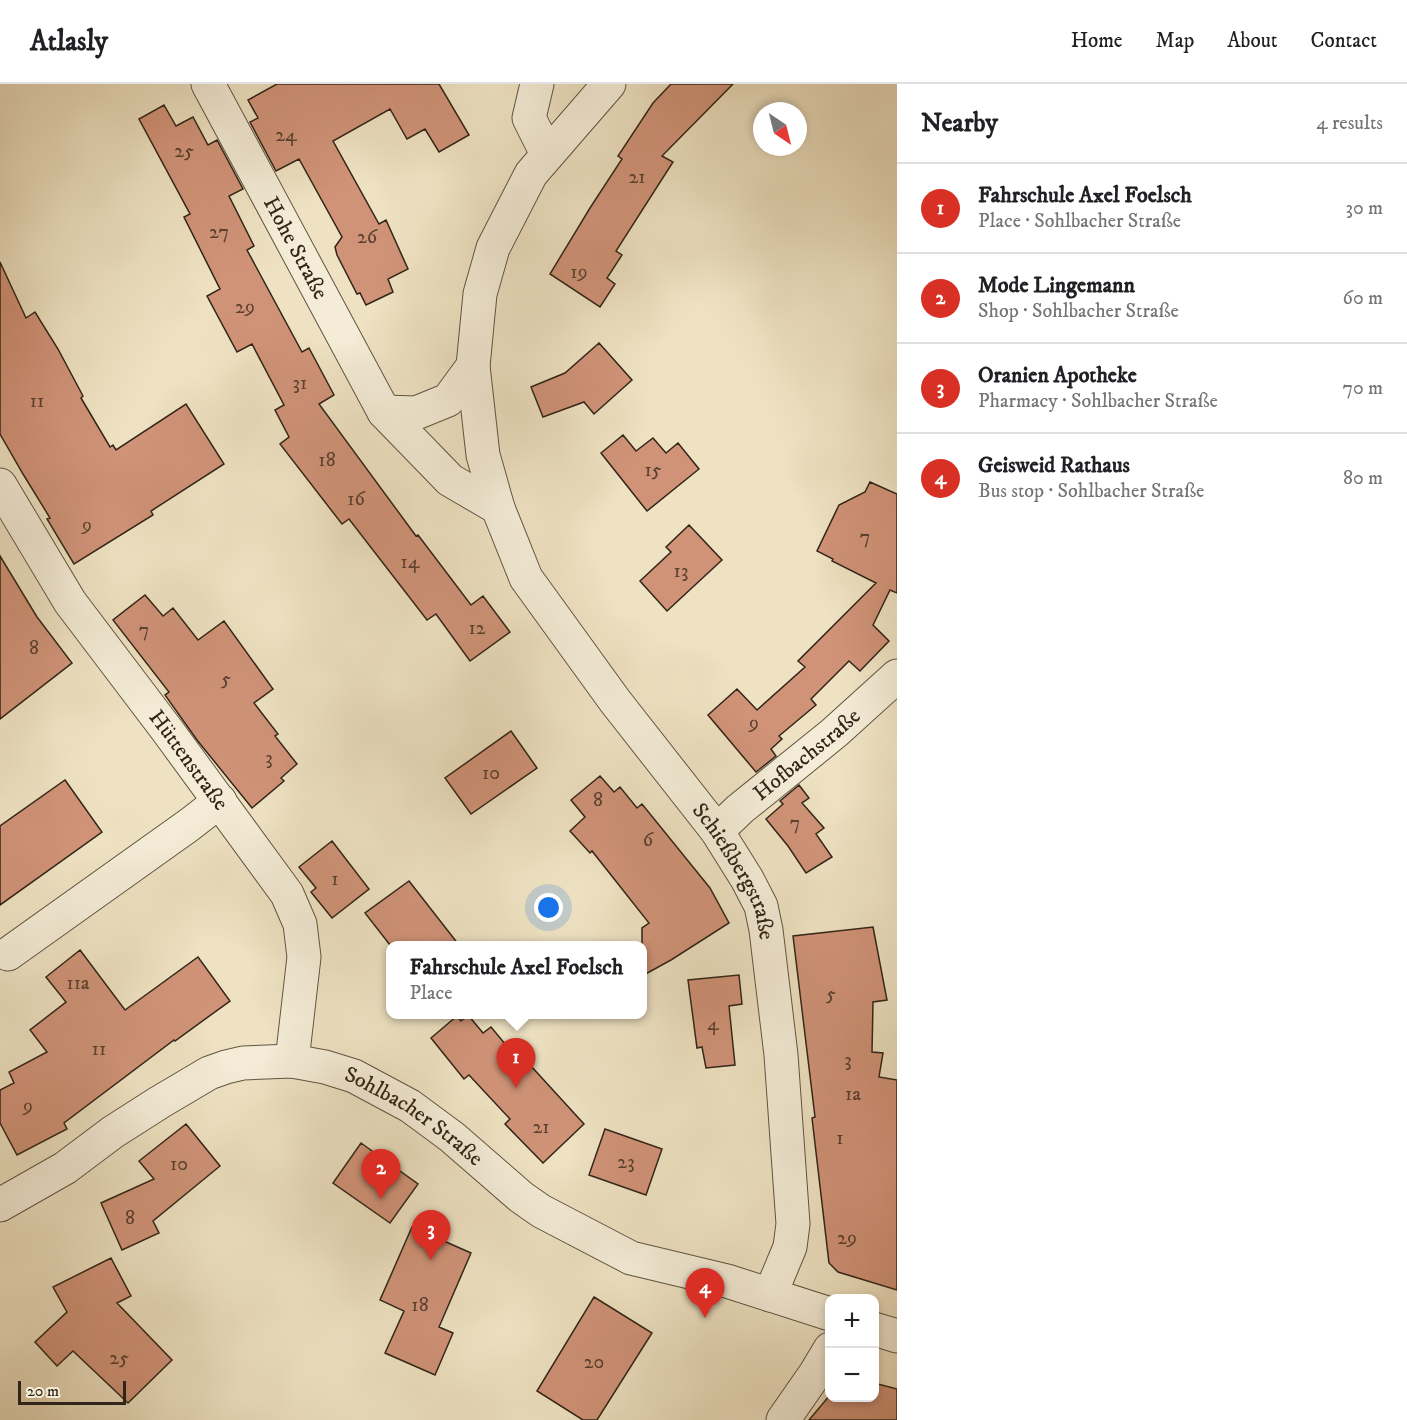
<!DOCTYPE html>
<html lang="en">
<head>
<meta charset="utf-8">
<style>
  body { margin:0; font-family:"IM FELL DW Pica",serif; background:#f2f2f2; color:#202124 }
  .controls { position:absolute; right:18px; bottom:18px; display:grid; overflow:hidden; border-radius:12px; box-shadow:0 3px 9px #0003 }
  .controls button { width:54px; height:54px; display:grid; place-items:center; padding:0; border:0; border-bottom:2px solid #e0e0e0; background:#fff; color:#202124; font:30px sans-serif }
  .compass { position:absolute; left:753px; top:18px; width:54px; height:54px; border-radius:50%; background:#fff; box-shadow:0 3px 9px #0003; rotate:145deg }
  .scale { position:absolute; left:18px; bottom:15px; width:108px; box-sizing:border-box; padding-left:6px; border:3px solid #312418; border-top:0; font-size:16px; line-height:21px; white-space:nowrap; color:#312418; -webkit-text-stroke:4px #f4ecd7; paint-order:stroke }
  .you { position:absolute; left:549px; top:824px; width:21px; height:21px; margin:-15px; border:4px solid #fff; border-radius:50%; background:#1a73e8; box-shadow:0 0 0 9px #1a73e833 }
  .badge { display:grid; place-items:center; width:39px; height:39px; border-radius:50%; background:#d93025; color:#fff; font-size:20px; font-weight:700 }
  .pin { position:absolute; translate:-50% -50px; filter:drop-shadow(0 2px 3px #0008) }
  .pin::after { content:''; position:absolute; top:32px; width:21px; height:18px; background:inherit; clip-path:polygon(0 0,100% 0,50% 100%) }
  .popup { position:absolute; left:386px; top:857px; width:261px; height:78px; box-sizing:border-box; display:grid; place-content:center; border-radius:12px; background:#fff; filter:drop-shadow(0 2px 4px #0005); font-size:20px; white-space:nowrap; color:#757577 }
  .popup b { font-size:22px; color:#202124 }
  .popup::after { content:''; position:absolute; left:50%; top:100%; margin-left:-12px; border:12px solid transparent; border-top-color:#fff }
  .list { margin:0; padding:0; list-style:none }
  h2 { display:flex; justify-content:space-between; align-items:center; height:78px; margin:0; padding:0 24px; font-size:26px }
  h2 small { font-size:20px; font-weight:400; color:#757577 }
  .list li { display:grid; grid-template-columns:39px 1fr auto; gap:18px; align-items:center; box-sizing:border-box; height:90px; padding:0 24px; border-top:2px solid #e0e0e0 }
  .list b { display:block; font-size:22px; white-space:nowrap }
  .list p { margin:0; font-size:20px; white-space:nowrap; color:#757577 }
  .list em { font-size:20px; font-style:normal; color:#757577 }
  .map { position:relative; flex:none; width:897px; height:1336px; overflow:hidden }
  header { display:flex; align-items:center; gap:36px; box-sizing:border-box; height:84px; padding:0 30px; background:#fff; border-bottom:2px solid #e0e0e0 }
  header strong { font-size:28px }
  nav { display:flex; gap:33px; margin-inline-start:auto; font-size:21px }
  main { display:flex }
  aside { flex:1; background:#fff }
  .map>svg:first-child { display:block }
</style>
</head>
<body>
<header>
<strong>Atlasly</strong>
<nav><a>Home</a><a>Map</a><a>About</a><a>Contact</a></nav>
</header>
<main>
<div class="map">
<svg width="897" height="1336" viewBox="0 0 897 1336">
  <rect width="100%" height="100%" fill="#eee2c2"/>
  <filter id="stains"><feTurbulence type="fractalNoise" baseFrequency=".00333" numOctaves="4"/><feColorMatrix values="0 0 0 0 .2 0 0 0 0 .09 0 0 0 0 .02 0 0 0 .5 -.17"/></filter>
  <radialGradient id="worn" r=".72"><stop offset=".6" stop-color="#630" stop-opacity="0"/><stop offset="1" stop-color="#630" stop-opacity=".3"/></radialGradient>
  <path fill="#d09378" stroke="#312418" stroke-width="1.5" d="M277,0h162l30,51 -30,17 -14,-23 -18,10 -17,-30 -57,32 46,83 7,-4 22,49 -20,10 5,13 -27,13 -6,-12 -3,1 -20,-39 -2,-8 7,-10 -43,-78 -23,12 -26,-49 8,-4 -10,-18z
    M671,0h62l-71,72 11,6 -57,89 6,4 -15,23 8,6 -15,23 -50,-33 40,-66 32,-49 -4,-3 35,-53z
    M164,21l12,21 17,-9 15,28 9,-5 26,49 -14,7 25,50 -7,4 55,102 7,-4 25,47 -15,9 97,132 2,-1 53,70 12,-9 27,36 -40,29 -34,-47 -9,6 -78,-101 -7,5 -62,-80 9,-7 -14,-27 9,-5 -32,-61 -15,8 -30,-56 13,-7 -36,-72 6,-3 -51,-95z
    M0,178l26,56 9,-6 23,37 25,47 -2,2 29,49 3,-2 3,5 70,-46 38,60 -73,47 2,4 -79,49 -27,-45 3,-1 -27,-44 -23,-40z
    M599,259l33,37 -38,34 -10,-12 -41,15 -12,-30 34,-14z
    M623,351l13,16 17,-13 13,15 12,-10 21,26 -52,42 -46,-58z
    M870,398l27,12v99l-7,-3 -17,35 16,16 -29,30 -11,-10 -38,38 5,6 -37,31 3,3 -11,10 5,7 -20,16 -48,-57 29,-26 20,21 48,-43 -7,-6 78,-78 -44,-22 1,-2 -16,-8 22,-46 26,-13z
    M689,441l33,35 -55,51 -27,-30 31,-29 -5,-5z
    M0,472l37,61 35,46 -72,56z
    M145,511l18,21 10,-8 25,32 26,-19 49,68 -19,14 24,31 -3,2 22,28 -16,14 3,3 -32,27 -55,-68 -32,-45 4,-3 -56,-72z
    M511,647l26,37 -66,46 -26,-36z
    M600,692l14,16 6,-5 17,21 5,-4 68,84 19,35 -58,37 -29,16v-48l7,-5 -57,-72 -2,2 -20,-22 15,-14 -14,-17z
    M65,696l37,52 -102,73v-79z
    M799,701l10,13 -7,5 22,25 -8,6 16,23 -26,16 -18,-27 -22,-27 17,-15 -3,-3z
    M332,757l37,48 -37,29 -21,-26 5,-4 -17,-21z
    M409,797l50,64h-69l-25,-32z
    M873,843l14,73 -14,2 -1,50 11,1 -4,24 18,3v210l-59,-18 -9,-9 -17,-145 3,-1 -22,-181z
    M80,866l45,60 73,-53 32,44 -55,40 -1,-1 -110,83 3,6 -50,26 -17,-32v-33l14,-7 -5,-11 38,-20 -17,-22 36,-28 -20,-25z
    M739,891l3,29 -13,2 6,59 -29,3 -4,-21 -5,1 -9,-68z
    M468,931l15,18 8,-6 25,30 4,-3 64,70 -41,39 -38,-39 5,-5 -41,-44 -5,4 -33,-41 26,-22 4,5z
    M186,1040l34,42 -67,55 6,12 -37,17 -21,-47 53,-24 -15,-18z
    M605,1045l57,20 -16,46 -57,-20z
    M361,1059l57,41 -28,39 -57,-40z
    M412,1143l59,26 -32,74 14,6 -18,42 -50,-22 19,-42 -24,-11z
    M111,1174l20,38 -14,7 55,57 -44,43 -55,-52 -16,15 -22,-24 32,-30 -14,-25z
    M594,1213l58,36 -55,87h-14l-46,-29z
    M874,1299l23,6v31h-88l21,-25v3h44z"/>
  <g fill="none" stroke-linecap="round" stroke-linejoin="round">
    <g stroke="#605442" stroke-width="35">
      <g id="minor">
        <path id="s1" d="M208,0l176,328 66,68 48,28"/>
        <path d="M537,0l-8,34 18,36"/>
        <path id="s2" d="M609,0l-78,90 -38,74 -13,46 -7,72 10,89 15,53 28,70 89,123 102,130 30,48 14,27 5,24 15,125 12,169 -3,23 -20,48"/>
        <path d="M384,328l32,1 32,-13 25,-34"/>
        <path id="s3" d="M0,401l70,117 97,128 120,164 13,30 4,33 -12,104"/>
        <path id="s4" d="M717,747l23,-22 94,-76 63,-57"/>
        <path d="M8,870l181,-129 31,-24"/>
        <path id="s5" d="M0,1121l65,-37 48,-36 47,-30 49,-29 17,-6 17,-4 49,-2 33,6 29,9 56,30 42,31 69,60 20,14 90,47 96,23 103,33"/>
        <path d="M874,1245l23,7"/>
        <path d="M783,1336l32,-46 15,-25"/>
      </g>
    </g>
    <use href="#minor" stroke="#f4ecd7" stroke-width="33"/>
  </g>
  <g text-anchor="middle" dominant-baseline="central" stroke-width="4.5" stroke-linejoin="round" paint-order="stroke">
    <g font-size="20" fill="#594030">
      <text x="286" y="51">24</text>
      <text x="184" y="67">25</text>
      <text x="637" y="93">21</text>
      <text x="219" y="148">27</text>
      <text x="367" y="153">26</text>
      <text x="579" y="188">19</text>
      <text x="245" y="223">29</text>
      <text x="300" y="299">31</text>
      <text x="37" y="317">11</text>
      <text x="327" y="376">18</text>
      <text x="653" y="386">15</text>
      <text x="356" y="415">16</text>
      <text x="87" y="441">9</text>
      <text x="865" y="453">7</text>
      <text x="410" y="478">14</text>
      <text x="681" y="487">13</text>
      <text x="477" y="544">12</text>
      <text x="144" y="546">7</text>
      <text x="34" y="564">8</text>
      <text x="226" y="595">5</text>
      <text x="754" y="639">9</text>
      <text x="269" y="674">3</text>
      <text x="491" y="689">10</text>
      <text x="598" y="716">8</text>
      <text x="795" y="739">7</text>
      <text x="648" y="756">6</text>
      <text x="335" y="795">1</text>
      <text x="78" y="899">11a</text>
      <text x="831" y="910">5</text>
      <text x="713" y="940">4</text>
      <text x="99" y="965">11</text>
      <text x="848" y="976">3</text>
      <text x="853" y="1010">1a</text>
      <text x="28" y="1022">9</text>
      <text x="541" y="1043">21</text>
      <text x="840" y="1054">1</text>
      <text x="626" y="1078">23</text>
      <text x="179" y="1080">10</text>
      <text x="130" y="1134">8</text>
      <text x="847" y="1154">29</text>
      <text x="420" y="1221">18</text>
      <text x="119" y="1274">25</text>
      <text x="594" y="1278">20</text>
    </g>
    <g font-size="22" fill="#312418" stroke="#f4ecd7">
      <text stroke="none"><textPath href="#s1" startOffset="186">Hohe Straße</textPath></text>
      <text stroke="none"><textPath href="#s4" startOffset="118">Hofbachstraße</textPath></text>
      <text stroke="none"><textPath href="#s3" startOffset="334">Hüttenstraße</textPath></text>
      <text stroke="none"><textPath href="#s2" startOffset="904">Schießbergstraße</textPath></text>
      <text stroke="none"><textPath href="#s5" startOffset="468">Sohlbacher Straße</textPath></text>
    </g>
  </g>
  <rect width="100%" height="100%" filter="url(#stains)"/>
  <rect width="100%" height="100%" fill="url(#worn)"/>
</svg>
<div class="controls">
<button>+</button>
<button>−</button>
</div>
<svg class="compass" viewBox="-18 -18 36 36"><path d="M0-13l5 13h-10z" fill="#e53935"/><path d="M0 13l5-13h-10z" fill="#757577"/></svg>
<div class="scale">20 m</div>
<div class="you"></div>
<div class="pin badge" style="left:516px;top:1004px">1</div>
<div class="popup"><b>Fahrschule Axel Foelsch</b>Place</div>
<div class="pin badge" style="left:381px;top:1115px">2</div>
<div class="pin badge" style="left:431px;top:1176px">3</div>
<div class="pin badge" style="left:705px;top:1234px">4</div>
</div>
<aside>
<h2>Nearby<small>4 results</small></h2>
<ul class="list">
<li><span class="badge">1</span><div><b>Fahrschule Axel Foelsch</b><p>Place · Sohlbacher Straße</p></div><em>30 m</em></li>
<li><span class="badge">2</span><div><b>Mode Lingemann</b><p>Shop · Sohlbacher Straße</p></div><em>60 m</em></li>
<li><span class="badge">3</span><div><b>Oranien Apotheke</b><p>Pharmacy · Sohlbacher Straße</p></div><em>70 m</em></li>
<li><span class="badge">4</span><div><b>Geisweid Rathaus</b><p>Bus stop · Sohlbacher Straße</p></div><em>80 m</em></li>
</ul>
</aside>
</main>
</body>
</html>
